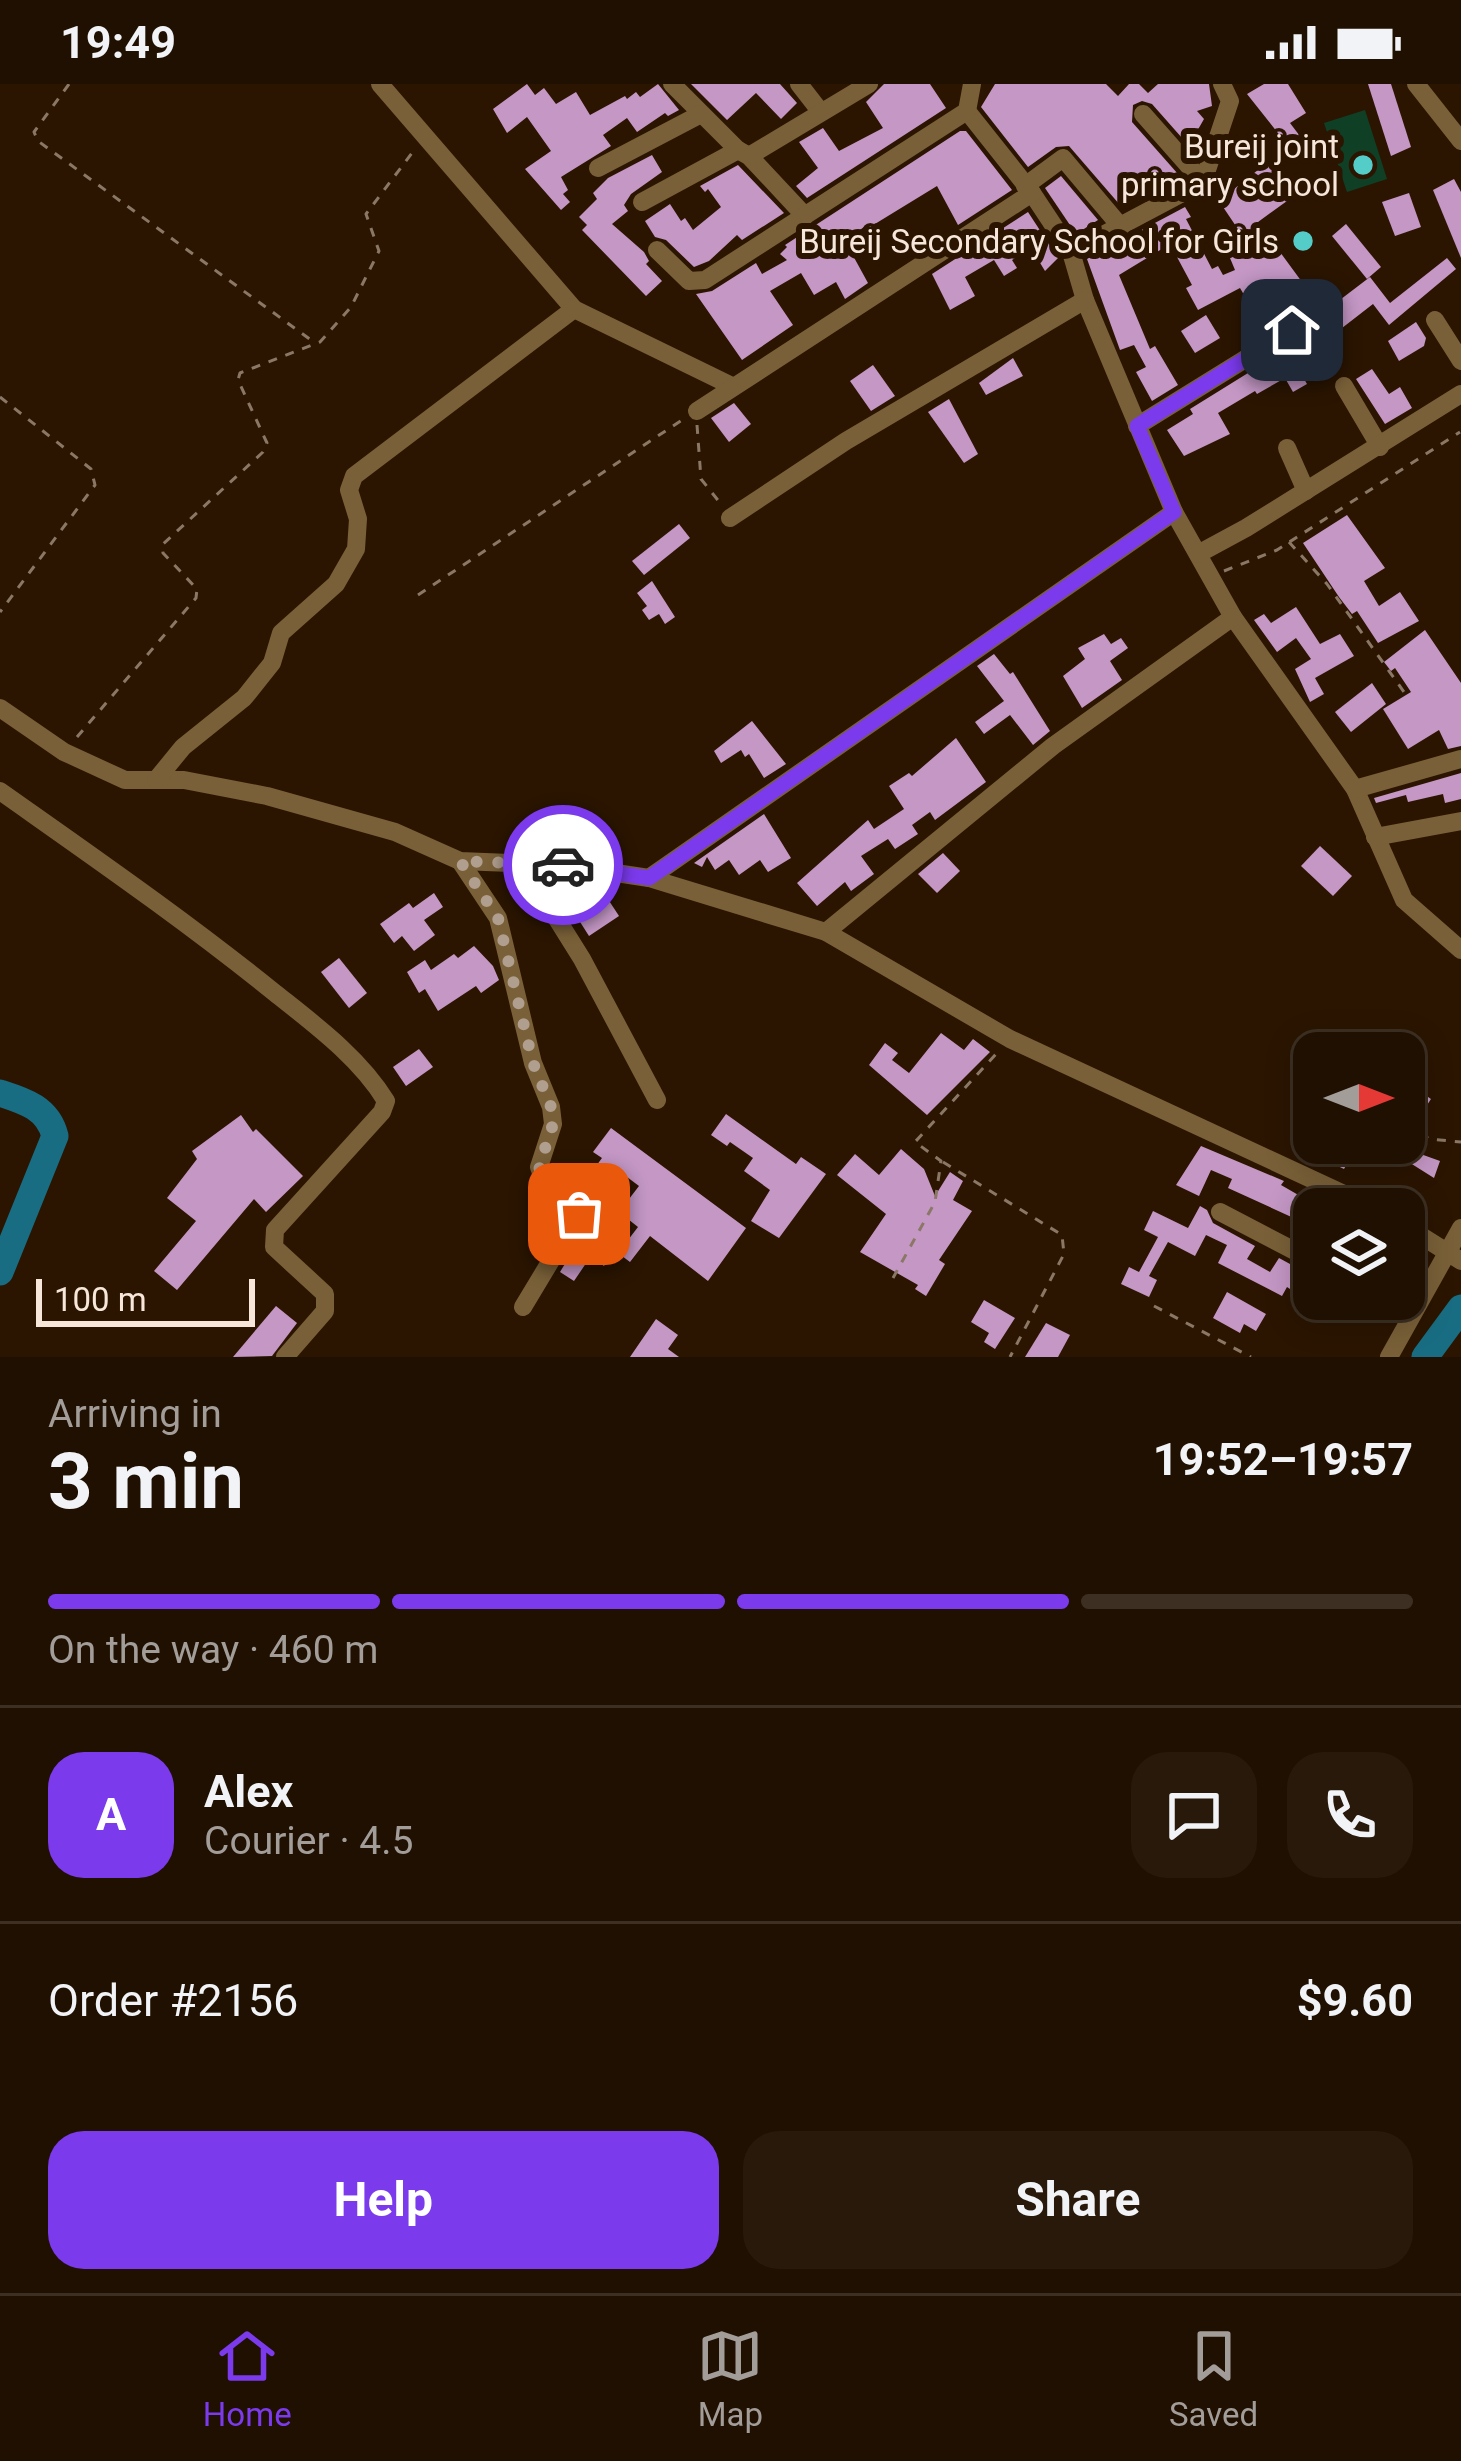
<!DOCTYPE html>
<html lang="en">
<head>
<meta charset="utf-8">
<style>
  body { margin:0; font-family:Roboto,sans-serif; background:#28190b; color:#f1f3f6; height:100vh; display:flex; flex-direction:column; font-size:45px; white-space:nowrap }
  * { box-sizing:border-box; margin:0 }
  p { font-size:39px; color:#a29d99 }
  .icon { flex:none; width:66px; height:66px; fill:none; stroke:currentColor; stroke-width:2; stroke-linecap:round; stroke-linejoin:round }
  .map { position:relative; height:1273px; overflow:hidden }
  .sheet { display:flex; flex-direction:column; background:#201001; flex:1 }
  .sheet>* { flex:none }
  .needle { width:78px; rotate:90deg }
  .fabs { position:absolute; left:1293px; top:948px; display:grid; gap:24px }
  .fabs a { display:grid; place-items:center; width:132px; height:132px; border-radius:24px; background:#201001; box-shadow:0 6px 30px #0003,0 0 0 3px #3d3023; font-size:60px }
  .scale { position:absolute; left:36px; bottom:30px; width:219px; box-sizing:border-box; padding-left:12px; border:6px solid #f7e7da; border-top:0; font-size:33px; line-height:42px; white-space:nowrap; color:#f7e7da; -webkit-text-stroke:9px #2b1501; paint-order:stroke }
  .pin { position:absolute; display:grid; place-items:center; width:102px; height:102px; color:#fff; margin:-51px; border-radius:24px; box-shadow:0 6px 18px #0006 }
  .courier { position:absolute; display:grid; place-items:center; width:120px; height:120px; margin:-60px; border:9px solid #7c3aed; border-radius:50%; background:#fff; color:#222; box-shadow:0 3px 15px #0007 }
  .summary em { font-style:normal; font-weight:700 }
  .summary div { display:flex; flex-direction:column-reverse }
  .summary { display:flex; align-items:center; justify-content:space-between; height:204px; padding:0 48px }
  h1 { font-size:78px; font-weight:700; line-height:90px }
  .bar { display:grid; grid-template-columns:repeat(4,1fr); gap:18px 12px; align-content:center; height:144px; padding:0 48px }
  .bar i { height:15px; border-radius:9px; background:#3d3023 }
  .bar .on { background:#7c3aed }
  .bar p { grid-column:span 4 }
  .line { display:flex; align-items:center; gap:30px; padding:0 48px; border-top:3px solid #3d3023 }
  .line div { flex:1 }
  .round { display:grid; place-items:center; flex:none; width:126px; height:126px; border-radius:36px; background:#28190b }
  .button { display:flex; gap:24px; margin-top:auto; padding:24px 48px }
  .button a { flex:1; height:138px; border-radius:36px; background:#7c3aed; color:#fff; font-size:48px; font-weight:700; line-height:138px; text-align:center }
  .button a+a { background:#28190b; color:#f1f3f6 }
  .status { display:flex; justify-content:space-between; align-items:center; height:84px; padding:0 60px; background:#201001; direction:ltr }
  .status svg { height:33px; fill:currentColor }
  .tabs { display:flex; justify-content:space-around; align-items:center; height:168px; border-top:3px solid #3d3023; background:#201001; font-size:33px; color:#a29d99 }
  .tabs a { display:grid; justify-items:center; gap:6px }
  .tabs .on { color:#7c3aed }
  .map>svg:first-child { display:block }
  .green { fill:#0f4026 }
  .lines { fill:none; stroke-linecap:round; stroke-linejoin:round }
  .river { stroke:#196d82; stroke-width:27 }
  .building { fill:#c497c5 }
  .path { stroke:#8a7766; stroke-width:3; stroke-dasharray:9 9; stroke-linecap:butt }
  .minor { stroke:#796038; stroke-width:18 }
  .done { stroke:#b09e8e; stroke-width:12; stroke-dasharray:0 21.6 }
  .route { stroke:#7c3aed; stroke-width:15 }
  .poi-dot { fill:#54cdc8; stroke:#2b1501; stroke-width:4.5 }
  .labels { text-anchor:middle; stroke-width:12; stroke-linejoin:round; paint-order:stroke }
  .poi-label { font-size:33px; fill:#f7e7da; stroke:#2b1501; text-anchor:end }
</style>
</head>
<body>
<div class="status"><b>19:49</b><svg viewBox="0 0 49 12"><path d="M0 12V9h3v3zM5 12V6h3v6zM10 12V3h3v9zM15 12V0h3v12zM26 1h20v11H26zM47 4h2v5h-2z"/></svg></div>
<div class="map">
<svg width="1461" height="1273" viewBox="0 0 1461 1273">
  <rect width="100%" height="100%" fill="#2b1501"/>
  <!-- green -->
  <polygon class="green" points="1365,26 1387,95 1347,108 1324,39"/>
  <g class="lines">
    <!-- river -->
    <g class="river">
      <path d="M0 1009C25 1017 48 1024 55 1052L0 1188"/>
      <polyline points="1425,1273 1461,1224"/>
    </g>
  </g>
  <!-- building -->
  <g class="building">
    <polygon points="527,0 535,11 544,4 556,20 576,8 590,31 625,12 627,15 636,8 640,13 658,0 679,26 668,32 665,29 637,48 627,34 603,51 611,62 561,93 568,106 563,110 570,118 561,126 525,85 551,67 527,33 507,49 493,25"/>
    <polygon points="691,0 780,0 797,19 781,35 756,9 727,36"/>
    <polygon points="884,0 930,0 946,24 807,114 796,102 818,84 799,58 823,44 839,67 883,44 866,18"/>
    <polygon points="995,0 1106,0 1118,12 1129,0 1139,0 1148,9 1158,0 1209,0 1212,22 1197,27 1204,35 1196,49 1200,53 1190,63 1152,20 1142,17 1133,21 1132,38 1178,90 1159,106 1139,117 1134,109 1120,121 1069,62 1056,63 1028,83 981,23"/>
    <polygon points="1264,0 1288,0 1306,29 1290,39 1312,68 1300,77 1247,10"/>
    <polygon points="1368,0 1391,0 1411,63 1391,72"/>
    <polygon points="960,47 966,47 1012,106 958,141 937,102 870,143 868,140 845,157 868,199 845,215 836,198 814,211 801,189 770,207 793,241 742,276 696,210 712,207 756,179 762,190 787,176 780,170 787,163 785,161"/>
    <polygon points="652,71 662,88 631,110 624,121 628,127 612,140 644,168 649,177 646,180 662,197 646,212 582,146 587,141 579,133 597,115 593,109 608,94"/>
    <polygon points="1268,78 1282,95 1275,100 1287,117 1258,138 1324,228 1370,193 1390,219 1447,174 1456,185 1389,241 1373,220 1324,258 1289,213 1257,233 1240,204 1198,226 1186,204 1192,201 1170,160 1119,191 1150,265 1155,262 1178,301 1152,317 1136,288 1146,283 1134,261 1120,266 1087,175 1185,123 1191,133 1186,135 1212,185 1218,182 1223,191 1235,186 1230,174 1250,163 1219,117"/>
    <polygon points="738,81 784,129 742,156 737,151 709,177 694,183 666,156 655,153 645,137 670,120 681,137 685,134 693,146 721,123 708,105 705,108 700,102"/>
    <polygon points="1061,92 1098,136 1076,150 1045,104"/>
    <polygon points="1454,95 1461,108 1461,174 1433,106"/>
    <polygon points="1409,109 1421,143 1395,152 1382,118"/>
    <polygon points="1028,128 1058,174 1045,187 1031,164 1012,176 1017,184 1004,192 994,176 965,193 975,212 950,226 932,190"/>
    <polygon points="1346,140 1381,183 1367,195 1332,152"/>
    <polygon points="1206,231 1220,254 1195,269 1181,247"/>
    <polygon points="1416,238 1426,254 1424,262 1399,277 1388,257"/>
    <polygon points="1013,274 1023,292 986,311 979,299"/>
    <polygon points="1292,274 1307,300 1293,308 1285,294 1257,310 1255,307 1218,329 1230,350 1184,372 1167,346 1193,330 1190,325 1269,276 1273,285"/>
    <polygon points="873,281 895,312 871,327 850,297"/>
    <polygon points="1372,285 1389,310 1400,303 1412,324 1385,340 1356,295"/>
    <polygon points="949,315 978,370 964,379 928,328"/>
    <polygon points="734,319 751,340 729,358 711,334"/>
    <polygon points="1347,431 1385,484 1364,497 1379,522 1400,508 1419,537 1378,559 1357,527 1352,530 1339,513 1303,459"/>
    <polygon points="679,440 690,454 644,491 632,477"/>
    <polygon points="652,497 675,533 665,540 659,530 649,536 642,526 647,522 637,509"/>
    <polygon points="1296,523 1320,560 1340,550 1354,572 1315,594 1324,610 1310,618 1295,585 1311,575 1296,554 1277,568 1254,536 1264,530 1271,539"/>
    <polygon points="1425,546 1461,599 1461,662 1448,665 1439,646 1408,665 1383,625 1411,608 1395,584 1391,587 1384,578"/>
    <polygon points="1104,550 1111,560 1121,554 1128,564 1110,577 1122,596 1082,624 1063,592 1085,575 1078,564"/>
    <polygon points="994,570 1010,590 1013,588 1050,647 1033,661 1010,631 984,650 975,638 1004,617 977,582"/>
    <polygon points="1372,599 1386,620 1351,648 1335,628"/>
    <polygon points="752,637 786,680 764,694 749,670 745,673 741,666 721,679 714,667"/>
    <polygon points="956,654 986,698 935,736 930,728 912,741 918,750 895,765 888,755 861,772 874,790 851,807 845,798 817,822 797,799 868,736 874,745 904,725 889,702 909,689 912,692"/>
    <polygon points="1461,689 1461,715 1445,719 1443,710 1408,718 1406,711 1376,719 1374,714"/>
    <polygon points="764,730 791,774 768,788 760,776 739,791 729,776 715,786 707,773 702,783 694,779"/>
    <polygon points="1320,762 1352,792 1333,812 1301,782"/>
    <polygon points="943,769 960,787 937,809 918,790"/>
    <polygon points="598,800 619,832 589,852 568,819"/>
    <polygon points="434,809 443,823 424,836 435,851 414,867 402,852 394,859 380,840 409,819 413,824"/>
    <polygon points="474,862 493,882 499,896 481,909 476,902 438,927 425,905 419,909 407,888 425,876 431,886 454,870 458,874"/>
    <polygon points="339,874 367,909 349,924 321,888"/>
    <polygon points="941,949 964,966 973,955 990,968 927,1031 869,981 885,959 898,969 892,976 909,989"/>
    <polygon points="419,965 433,983 406,1002 393,983"/>
    <polygon points="1409,1000 1431,1015 1408,1050 1421,1057 1415,1068 1440,1077 1434,1094 1407,1077 1412,1070 1404,1066 1404,1008"/>
    <polygon points="1314,1029 1314,1059 1365,1059 1380,1066 1373,1082 1352,1071 1344,1085 1294,1061"/>
    <polygon points="726,1030 796,1080 801,1073 826,1090 779,1154 751,1137 770,1106 744,1087 753,1074 730,1058 727,1062 711,1051"/>
    <polygon points="241,1031 253,1048 256,1045 303,1092 266,1128 254,1115 177,1206 154,1187 196,1137 167,1114 197,1075 192,1067"/>
    <polygon points="611,1044 746,1144 708,1197 650,1152 630,1178 618,1169 638,1143 619,1128 639,1102 615,1084 598,1107 585,1097 602,1074 593,1068"/>
    <polygon points="1201,1062 1284,1097 1281,1101 1314,1120 1314,1162 1291,1150 1298,1136 1228,1104 1232,1095 1211,1086 1199,1112 1176,1101"/>
    <polygon points="901,1065 924,1085 935,1112 950,1088 963,1097 953,1116 972,1127 939,1176 945,1180 926,1212 915,1205 918,1201 860,1168 886,1130 837,1091 855,1070 879,1091"/>
    <polygon points="1200,1122 1207,1126 1213,1139 1255,1162 1247,1175 1270,1188 1279,1174 1301,1186 1290,1205 1287,1203 1282,1212 1218,1179 1227,1161 1206,1151 1195,1172 1168,1158 1149,1192 1157,1196 1149,1213 1121,1200 1129,1183 1139,1188 1158,1153 1144,1146 1153,1127 1188,1144"/>
    <polygon points="595,1144 619,1161 604,1182 591,1172 574,1197 560,1188 574,1165 578,1167"/>
    <polygon points="1227,1208 1266,1230 1256,1247 1244,1240 1240,1249 1213,1234"/>
    <polygon points="984,1216 1015,1234 995,1265 984,1258 989,1249 971,1238"/>
    <polygon points="276,1222 297,1239 272,1272 233,1273"/>
    <polygon points="656,1235 678,1251 668,1265 679,1273 630,1273"/>
    <polygon points="1046,1239 1070,1251 1058,1273 1025,1273"/>
  </g>
  <g class="lines">
    <!-- path -->
    <g class="path">
      <polyline points="69,0 34,48 38,57 315,259"/>
      <polyline points="0,313 91,385 95,401 0,528"/>
      <polyline points="697,341 701,395 721,420"/>
      <polyline points="1289,458 1327,500 1404,608"/>
      <polyline points="1224,487 1277,466 1460,348"/>
      <polyline points="418,511 685,334"/>
      <polyline points="77,653 196,514 197,505 163,469 162,461 263,368 267,359 238,296 240,289 320,258 351,223 379,167 366,130 415,65"/>
      <polyline points="1404,1042 1430,1055 1461,1058"/>
      <polyline points="1293,1044 1300,1036 1314,1037"/>
      <polyline points="943,1078 1062,1151 1064,1170 1010,1273"/>
      <polyline points="893,1194 935,1118 941,1077 915,1058 997,969"/>
      <polyline points="1154,1222 1251,1273"/>
    </g>
    <!-- minor -->
    <g class="minor">
      <polyline points="380,0 574,225 732,302"/>
      <polyline points="672,0 738,66 749,72 805,132"/>
      <polyline points="799,0 820,27"/>
      <polyline points="1222,0 1230,17 1203,98 1071,168 1085,216 1174,428 1233,533 1355,705 1404,816 1461,866"/>
      <polyline points="1416,0 1461,57"/>
      <polyline points="967,27 1032,109 1071,168"/>
      <polyline points="1143,30 1203,98"/>
      <polyline points="749,72 869,0"/>
      <polyline points="598,84 701,30"/>
      <polyline points="1025,102 1063,74 1121,143"/>
      <polyline points="642,118 738,66"/>
      <polyline points="657,166 689,197 705,196 967,27 972,0"/>
      <polyline points="1435,236 1461,277"/>
      <polyline points="1344,302 1380,363"/>
      <polyline points="697,327 1032,109"/>
      <polyline points="1137,342 1292,246"/>
      <polyline points="1287,364 1306,407"/>
      <polyline points="730,434 846,357 1085,216"/>
      <polyline points="1198,470 1246,444 1461,310"/>
      <polyline points="0,624 64,668 125,696 184,696 267,712 395,748 460,777 563,781 649,794 826,848 1010,955 1376,1125"/>
      <polyline points="156,696 183,663 244,614 272,579 281,549 336,500 356,465 358,435 349,406 354,392 574,225"/>
      <polyline points="1355,705 1461,675"/>
      <path d="M0 707C92 772 186 837 275 909 314 940 360 974 386 1017L382 1028 275 1146 274 1163 325 1210V1227L285 1273"/>
      <polyline points="1375,753 1461,737"/>
      <polyline points="460,777 498,834 533,979 551,1023 553,1040 539,1083 545,1099 572,1119 579,1130 523,1223"/>
      <polyline points="536,780 542,811 582,875 657,1016"/>
      <polyline points="649,794 1174,428"/>
      <polyline points="826,848 1053,662 1233,533"/>
      <polyline points="1220,1128 1314,1177"/>
      <polyline points="1404,1141 1461,1177"/>
      <polyline points="1389,1273 1461,1144"/>
    </g>
  </g>
  <g class="lines">
    <!-- done -->
    <polyline class="done" points="563,781 460,777 498,834 533,979 551,1023 553,1040 539,1083 545,1099 572,1119 579,1130"/>
    <!-- route -->
    <polyline class="route" points="563,781 649,794 1174,428 1137,342 1292,246"/>
  </g>
  <!-- markers -->
  <g class="poi-dot">
    <circle cx="1363" cy="81" r="12"/>
    <circle cx="1303" cy="157" r="12"/>
  </g>
  <g class="labels">
    <!-- poi labels -->
    <g class="poi-label">
      <text x="1339" y="74">Bureij joint<tspan x="1339" dy="38">primary school</tspan></text>
      <text x="1279" y="169">Bureij Secondary School for Girls</text>
    </g>
  </g>
</svg>
<div class="fabs">
<a><svg class="needle" viewBox="-14 -14 28 28"><path d="M0-13l5 13h-10z" fill="#e53935"/><path d="M0 13l5-13h-10z" fill="#a29d99"/></svg></a>
<a><svg class="icon" aria-label="layers" viewBox="0 0 24 24"><path d="M12 4l9 5-9 5-9-5zM3 14l9 5 9-5"/></svg></a>
</div>
<div class="scale">100 m</div>
<div class="pin" style="left:579px;top:1130px;background:#ea580c"><svg class="icon" aria-label="bag" viewBox="0 0 24 24"><path d="M5 8h14l-1 12H6zM9 8a3 3 0 0 1 6 0"/></svg></div>
<div class="pin" style="left:1292px;top:246px;background:#1f2937"><svg class="icon" aria-label="home" viewBox="0 0 24 24"><path d="M3 11l9-7 9 7M6 9v11h12V9"/></svg></div>
<div class="courier" style="left:563px;top:781px"><svg class="icon" aria-label="car" viewBox="0 0 24 24"><path d="M5 17H2v-5l4-1 3-4h7l3 4 3 1v5h-3M9 17h6M6 11h13"/><circle cx="7" cy="17" r="2"/><circle cx="17" cy="17" r="2"/></svg></div>
</div>
<section class="sheet">
<div class="summary"><div><h1>3 min</h1><p>Arriving in</p></div><em>19:52–19:57</em></div>
<div class="bar"><i class="on"></i><i class="on"></i><i class="on"></i><i></i><p>On the way · 460 m</p></div>
<div class="line" style="height:216px"><b class="round" style="background:#7c3aed;color:#fff">A</b><div><b>Alex</b><p>Courier · 4.5</p></div><a class="round"><svg class="icon" aria-label="chat" viewBox="0 0 24 24"><path d="M4 5h16v11H9l-5 4z"/></svg></a><a class="round"><svg class="icon" aria-label="phone" viewBox="0 0 24 24"><path d="M5 4h4l2 5-3 2q2 4 5 5l2-3 5 2v4C11 20 4 13 5 4z"/></svg></a></div>
<div class="line" style="height:156px"><div>Order #2156</div><b>$9.60</b></div>
<div class="button"><a>Help</a><a>Share</a></div>
</section>
<nav class="tabs">
<a class="on"><svg class="icon" aria-label="home" viewBox="0 0 24 24"><path d="M3 11l9-7 9 7M6 9v11h12V9"/></svg>Home</a>
<a><svg class="icon" aria-label="map" viewBox="0 0 24 24"><path d="M3 6l6-2 6 2 6-2v14l-6 2-6-2-6 2zM9 4v14M15 6v14"/></svg>Map</a>
<a><svg class="icon" aria-label="saved" viewBox="0 0 24 24"><path d="M7 4h10v16l-5-4-5 4z"/></svg>Saved</a>
</nav>
</body>
</html>
